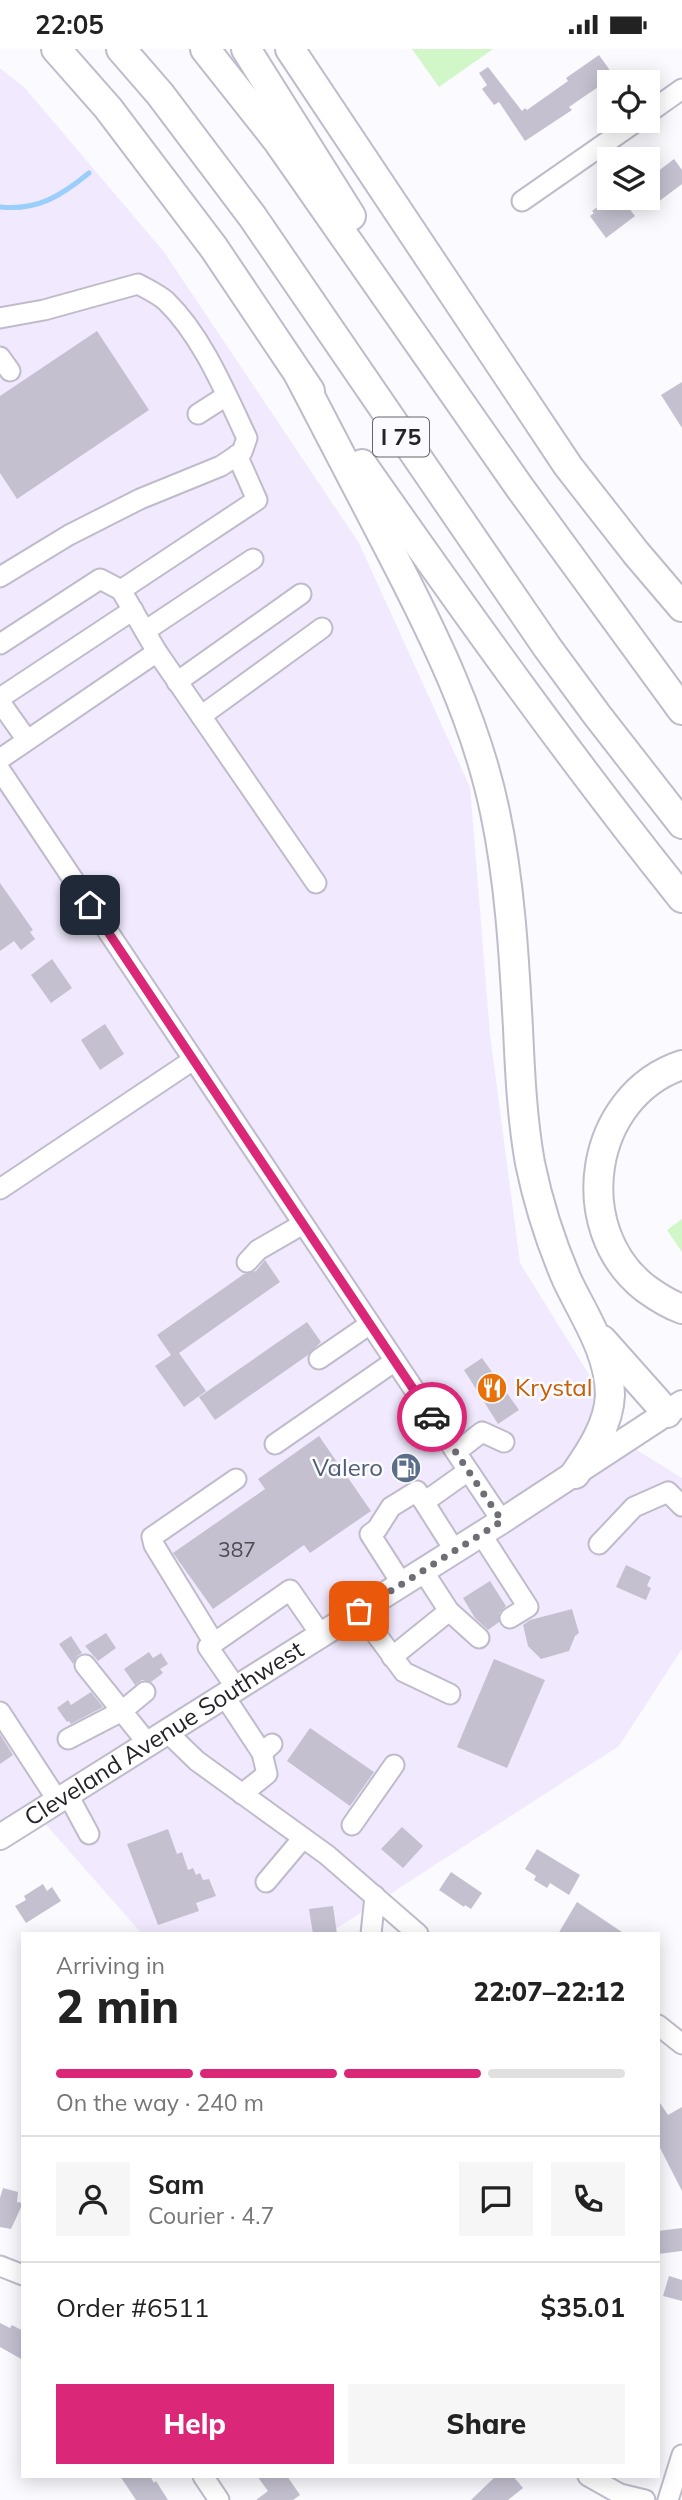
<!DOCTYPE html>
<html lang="en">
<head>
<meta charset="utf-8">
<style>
  body { margin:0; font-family:Mulish,sans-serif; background:#f6f6f6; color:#222; height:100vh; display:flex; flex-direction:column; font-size:26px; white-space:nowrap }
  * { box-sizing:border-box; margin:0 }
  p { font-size:23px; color:#767676 }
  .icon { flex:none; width:38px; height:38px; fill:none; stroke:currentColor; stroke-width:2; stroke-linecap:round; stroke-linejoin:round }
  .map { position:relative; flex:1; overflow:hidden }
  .panel { position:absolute; left:21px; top:1883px; width:639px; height:546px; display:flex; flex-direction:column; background:#fff; border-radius:0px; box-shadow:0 4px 18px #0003 }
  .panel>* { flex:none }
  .tools { position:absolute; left:597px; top:21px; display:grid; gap:14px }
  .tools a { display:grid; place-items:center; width:63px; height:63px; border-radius:0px; background:#fff; box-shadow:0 4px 18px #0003; font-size:35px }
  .pin { position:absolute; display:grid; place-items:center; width:60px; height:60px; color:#fff; margin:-30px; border-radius:14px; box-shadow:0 4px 10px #0006 }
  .courier { position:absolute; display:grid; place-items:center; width:70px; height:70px; margin:-35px; border:5px solid #db2777; border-radius:50%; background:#fff; color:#222; box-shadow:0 2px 9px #0007 }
  .headline em { font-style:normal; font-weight:800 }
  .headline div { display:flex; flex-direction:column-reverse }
  .headline { display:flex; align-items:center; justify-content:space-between; height:119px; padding:0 35px }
  h1 { font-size:46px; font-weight:800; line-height:52px }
  .bar { display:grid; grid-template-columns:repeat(4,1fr); gap:10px 7px; align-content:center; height:84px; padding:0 35px }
  .bar i { height:9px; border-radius:5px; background:#e0e0e0 }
  .bar .current { background:#db2777 }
  .bar p { grid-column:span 4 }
  .line { display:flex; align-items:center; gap:18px; padding:0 35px; border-top:2px solid #e0e0e0 }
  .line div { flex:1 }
  .round { display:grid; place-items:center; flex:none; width:74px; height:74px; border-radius:0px; background:#f6f6f6 }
  .primary-button { display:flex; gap:14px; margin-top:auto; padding:14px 35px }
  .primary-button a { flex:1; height:80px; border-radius:0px; background:#db2777; color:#fff; font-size:28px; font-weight:800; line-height:80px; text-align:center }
  .primary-button a+a { background:#f6f6f6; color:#222 }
  .status { display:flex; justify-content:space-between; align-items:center; height:49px; padding:0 35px; background:#fff; direction:ltr }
  .status svg { height:19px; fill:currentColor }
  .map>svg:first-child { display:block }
  .built { fill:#f1eafe }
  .green { fill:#d1f7c8 }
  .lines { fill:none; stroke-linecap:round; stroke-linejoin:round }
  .stream { stroke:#9acefb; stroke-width:5 }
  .building { fill:#c4c0d0 }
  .minor-casing { stroke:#c0bbcb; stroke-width:23 }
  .major-casing { stroke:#c0bbcb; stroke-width:28 }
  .highway-casing { stroke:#c0bbcb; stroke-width:32 }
  .minor { stroke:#fff; stroke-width:19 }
  .major { stroke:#fff; stroke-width:24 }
  .highway { stroke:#fff; stroke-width:28 }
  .done { stroke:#706e74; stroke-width:7; stroke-dasharray:0 12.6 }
  .route { stroke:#db2777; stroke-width:9 }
  .labels { text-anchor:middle; stroke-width:5; stroke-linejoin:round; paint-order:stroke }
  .number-label { font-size:21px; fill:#4d4a53 }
  .shield { fill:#fbfafe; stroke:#656469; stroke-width:2 }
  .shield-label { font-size:23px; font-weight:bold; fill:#252329 }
  .food-label { font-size:24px; fill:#c56008; stroke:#fbfafe; text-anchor:start }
  .service-label { font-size:24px; fill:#4e5e75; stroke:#fbfafe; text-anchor:end }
  .street-label { font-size:24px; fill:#252329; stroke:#fbfafe }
</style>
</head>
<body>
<div class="status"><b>22:05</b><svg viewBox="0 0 49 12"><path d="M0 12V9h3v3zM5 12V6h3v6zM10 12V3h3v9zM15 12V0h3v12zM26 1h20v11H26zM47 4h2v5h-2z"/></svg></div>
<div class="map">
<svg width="682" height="2451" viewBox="0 0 682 2451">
  <rect width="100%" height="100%" fill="#fbfafe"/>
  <!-- built -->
  <polygon class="built" points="0,19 25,39 164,203 359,494 470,738 490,985 520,1214 635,1400 682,1429 682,1600 619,1697 328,1885 142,1885 35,1763 0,1784"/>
  <!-- green -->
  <g class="green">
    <polygon points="412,0 493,0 439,38"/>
    <polygon points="682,1170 682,1203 667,1181"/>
  </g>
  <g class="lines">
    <!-- stream -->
    <path class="stream" d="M0 158C37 162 61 147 89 124"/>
  </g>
  <!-- building -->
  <g class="building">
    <polygon points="599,6 614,27 569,58 572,61 525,92 499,53 494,56 482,40 487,36 479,24 488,18 522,62 525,59 527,61 568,32 566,29"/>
    <polygon points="674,110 682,121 682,135 658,153 648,139 648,130"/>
    <polygon points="610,149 621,149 635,167 606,189 590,167 594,164 592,162"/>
    <polygon points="97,282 149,361 17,450 0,424 0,347"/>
    <polygon points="682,333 682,379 661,346"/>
    <polygon points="0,834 33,881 30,883 35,890 21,901 14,892 0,902"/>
    <polygon points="52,910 72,939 51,954 31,926"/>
    <polygon points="105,975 124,1005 100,1021 81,991"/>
    <polygon points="265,1211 280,1233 179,1304 206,1342 184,1358 155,1317 171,1306 157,1286 244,1225 256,1222"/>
    <polygon points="307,1273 321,1293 308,1306 215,1371 199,1348"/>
    <polygon points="482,1309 519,1361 498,1375 464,1321"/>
    <polygon points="319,1387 371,1462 310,1504 304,1496 213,1560 173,1504 265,1440 258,1430"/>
    <polygon points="626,1516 651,1528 647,1537 651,1539 646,1551 616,1538"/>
    <polygon points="490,1532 506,1557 499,1564 499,1573 488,1581 475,1569 463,1549"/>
    <polygon points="572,1560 579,1584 575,1587 569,1602 541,1610 528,1597 523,1576 530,1571"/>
    <polygon points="106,1584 116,1599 98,1612 85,1597"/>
    <polygon points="71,1587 82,1604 77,1607 73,1615 59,1595"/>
    <polygon points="149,1603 153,1609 161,1604 168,1615 160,1620 163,1624 151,1633 142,1631 135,1636 124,1620"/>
    <polygon points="494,1610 545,1631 507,1719 457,1698"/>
    <polygon points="91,1643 103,1658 71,1675 69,1672 67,1673 57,1659 68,1651 71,1656"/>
    <polygon points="310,1679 374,1723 350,1757 287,1712"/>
    <polygon points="0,1685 13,1706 0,1715"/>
    <polygon points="402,1778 423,1797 403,1819 381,1800"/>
    <polygon points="168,1780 177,1805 182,1803 188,1821 193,1819 196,1826 200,1824 203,1831 209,1830 216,1847 196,1854 199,1862 158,1876 127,1795"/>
    <polygon points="537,1800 580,1826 569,1846 550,1834 547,1839 534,1831 536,1827 525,1820"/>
    <polygon points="451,1823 482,1844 471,1860 465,1856 464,1858 439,1841"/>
    <polygon points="43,1835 47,1842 52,1838 61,1852 26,1874 15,1857 26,1851 24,1847"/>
    <polygon points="577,1853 625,1885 558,1885"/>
    <polygon points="333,1857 337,1885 313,1885 309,1860"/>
    <polygon points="658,2051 668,2066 682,2058 682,2142 658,2095"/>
    <polygon points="3,2139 18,2143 17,2153 23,2154 11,2180 0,2178 0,2149"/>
    <polygon points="682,2179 682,2202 658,2205 658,2182"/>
    <polygon points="669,2227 682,2231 682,2252 663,2247"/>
    <polygon points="0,2274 10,2279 12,2276 23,2282 23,2311 0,2298"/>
    <polygon points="120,2427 150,2427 154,2434 156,2432 168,2451 136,2451"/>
    <polygon points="257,2427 287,2427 300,2446 293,2451 256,2451 268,2442"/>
    <polygon points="496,2427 513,2427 523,2439 508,2451 471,2451"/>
  </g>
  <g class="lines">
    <!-- minor casing -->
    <g class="minor-casing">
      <g id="minor">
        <polyline points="648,64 682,40"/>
        <polyline points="522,152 637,72"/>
        <path d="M0 269 44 261 138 235C147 240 158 245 166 252 203 288 225 343 247 389L242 403 221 417 140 450 69 486 0 528"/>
        <polyline points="0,308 10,322"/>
        <polyline points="198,365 226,347"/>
        <polyline points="121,541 257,451 237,406"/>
        <polyline points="145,582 253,510"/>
        <polyline points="0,595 100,530 121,541 157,603 316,834"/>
        <polyline points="177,633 301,545"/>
        <polyline points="0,649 133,561"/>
        <polyline points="0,653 27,691"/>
        <polyline points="201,667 322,579"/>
        <polyline points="0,710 157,603"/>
        <polyline points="0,721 502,1472"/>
        <polyline points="0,1140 193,1011"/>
        <polyline points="247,1213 258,1201 303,1175"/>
        <polyline points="319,1310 370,1275"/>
        <polyline points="275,1395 395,1312"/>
        <polyline points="456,1403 482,1383 504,1393"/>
        <polyline points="421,1449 430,1449 468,1422"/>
        <polyline points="481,1485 528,1558 510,1569"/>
        <polyline points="599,1495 634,1458 668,1443 682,1457"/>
        <polyline points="402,1535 370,1485 377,1480 391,1458 417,1442 455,1502"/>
        <polyline points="359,1562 404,1623 450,1645"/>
        <polyline points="449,1562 479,1589"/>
        <polyline points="214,1594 154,1496 152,1488 236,1430"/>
        <polyline points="392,1608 449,1562 423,1522"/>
        <polyline points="85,1616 149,1696"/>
        <polyline points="237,1640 208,1598 290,1541 321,1586"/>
        <polyline points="225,1648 262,1704 272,1695"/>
        <polyline points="0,1663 58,1752"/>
        <polyline points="168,1684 197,1712 327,1806 418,1885"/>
        <polyline points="68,1690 122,1662 145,1643"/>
        <polyline points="242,1745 267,1725 262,1704"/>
        <polyline points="68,1746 89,1785"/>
        <polyline points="352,1776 394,1716"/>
        <polyline points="266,1833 303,1789"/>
        <polyline points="371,1885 375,1847"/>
        <polyline points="658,1976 682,1995"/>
        <polyline points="0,2217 23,2226"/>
        <polyline points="203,2427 219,2451"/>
        <polyline points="588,2427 620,2445 645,2451"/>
        <polyline points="668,2451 682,2406"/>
      </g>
    </g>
    <!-- major casing -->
    <g class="major-casing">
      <g id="major">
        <path id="s1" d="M0 1788 502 1472 682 1354"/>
      </g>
    </g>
    <!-- highway casing -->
    <g class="highway-casing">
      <g id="highway">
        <polyline points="56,0 108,59 214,199 310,342"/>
        <polyline points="121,0 160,45 252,167 547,598 597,666 682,775"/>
        <polyline points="205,0 277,91 520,439 682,661"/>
        <polyline points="246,0 351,167"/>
        <polyline points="290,0 568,417 636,504 682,558"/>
        <path d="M299 326C330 385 360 444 391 503 434 586 476 671 495 763 510 834 514 907 518 979 520 1024 522 1069 530 1114 538 1153 551 1194 567 1231 584 1267 610 1304 610 1346 609 1375 591 1402 575 1425"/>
        <path d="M362 415C465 562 569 708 682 849"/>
        <path d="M682 1016C589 1047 569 1179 645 1239 656 1247 668 1255 682 1260"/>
        <polyline points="602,1291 667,1364"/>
      </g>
    </g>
    <!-- minor -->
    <use href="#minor" class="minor"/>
    <!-- major -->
    <use href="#major" class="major"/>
    <!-- highway -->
    <use href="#highway" class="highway"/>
  </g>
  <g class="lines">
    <!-- done -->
    <polyline class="done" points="359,1562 502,1472 432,1368"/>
    <!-- route -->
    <polyline class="route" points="90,856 432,1368"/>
  </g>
  <!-- icons -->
  <defs>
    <g id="restaurant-disc" transform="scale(1.575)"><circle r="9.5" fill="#e8710a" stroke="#fbfafe"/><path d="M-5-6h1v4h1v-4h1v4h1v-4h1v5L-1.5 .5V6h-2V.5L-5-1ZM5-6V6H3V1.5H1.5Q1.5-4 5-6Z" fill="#fff"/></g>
    <g id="fuel-disc" transform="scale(1.575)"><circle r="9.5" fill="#5c6f8a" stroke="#fbfafe"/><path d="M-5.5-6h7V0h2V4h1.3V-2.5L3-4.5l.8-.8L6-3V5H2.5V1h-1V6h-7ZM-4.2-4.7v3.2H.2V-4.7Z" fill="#fff"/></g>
  </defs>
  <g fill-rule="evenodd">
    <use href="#restaurant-disc" x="492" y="1339"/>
    <use href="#fuel-disc" x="406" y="1419"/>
  </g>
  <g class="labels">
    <!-- number labels -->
    <g class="number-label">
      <text x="237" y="1508">387</text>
    </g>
    <!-- shield labels -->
    <rect class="shield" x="373" y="368.5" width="56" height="39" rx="5"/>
    <g class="shield-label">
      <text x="401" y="396">I 75</text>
    </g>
    <!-- food labels -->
    <g class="food-label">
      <text x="515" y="1347">Krystal</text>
    </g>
    <!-- service labels -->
    <g class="service-label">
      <text x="383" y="1427">Valero</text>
    </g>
    <!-- street labels -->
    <g class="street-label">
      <text dy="8" stroke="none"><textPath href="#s1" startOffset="194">Cleveland Avenue Southwest</textPath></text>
    </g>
  </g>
</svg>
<div class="tools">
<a><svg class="icon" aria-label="locate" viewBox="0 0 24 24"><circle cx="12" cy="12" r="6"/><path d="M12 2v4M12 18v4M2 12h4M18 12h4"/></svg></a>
<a><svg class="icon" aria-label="layers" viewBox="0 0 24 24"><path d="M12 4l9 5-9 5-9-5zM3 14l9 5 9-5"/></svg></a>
</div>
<div class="pin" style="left:359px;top:1562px;background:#ea580c"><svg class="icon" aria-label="bag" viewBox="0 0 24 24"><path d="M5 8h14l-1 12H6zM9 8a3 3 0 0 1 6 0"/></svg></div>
<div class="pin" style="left:90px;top:856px;background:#1f2937"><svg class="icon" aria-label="home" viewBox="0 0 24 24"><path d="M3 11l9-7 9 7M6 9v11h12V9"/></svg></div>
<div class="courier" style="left:432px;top:1368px"><svg class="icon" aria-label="car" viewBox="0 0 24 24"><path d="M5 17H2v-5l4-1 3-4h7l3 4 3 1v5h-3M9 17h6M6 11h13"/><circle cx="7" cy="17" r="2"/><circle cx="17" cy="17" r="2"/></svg></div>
<section class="panel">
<div class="headline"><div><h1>2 min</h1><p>Arriving in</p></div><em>22:07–22:12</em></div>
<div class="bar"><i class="current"></i><i class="current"></i><i class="current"></i><i></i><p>On the way · 240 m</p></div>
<div class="line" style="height:126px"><a class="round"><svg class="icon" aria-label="person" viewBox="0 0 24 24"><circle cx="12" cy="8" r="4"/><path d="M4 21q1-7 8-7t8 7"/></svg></a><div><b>Sam</b><p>Courier · 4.7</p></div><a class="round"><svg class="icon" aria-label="chat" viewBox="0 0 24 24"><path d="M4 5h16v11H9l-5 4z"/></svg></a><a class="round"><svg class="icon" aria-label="phone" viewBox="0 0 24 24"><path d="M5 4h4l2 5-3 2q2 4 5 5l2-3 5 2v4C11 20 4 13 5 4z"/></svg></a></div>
<div class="line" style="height:91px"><div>Order #6511</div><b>$35.01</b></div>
<div class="primary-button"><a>Help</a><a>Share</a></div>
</section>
</div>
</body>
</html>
